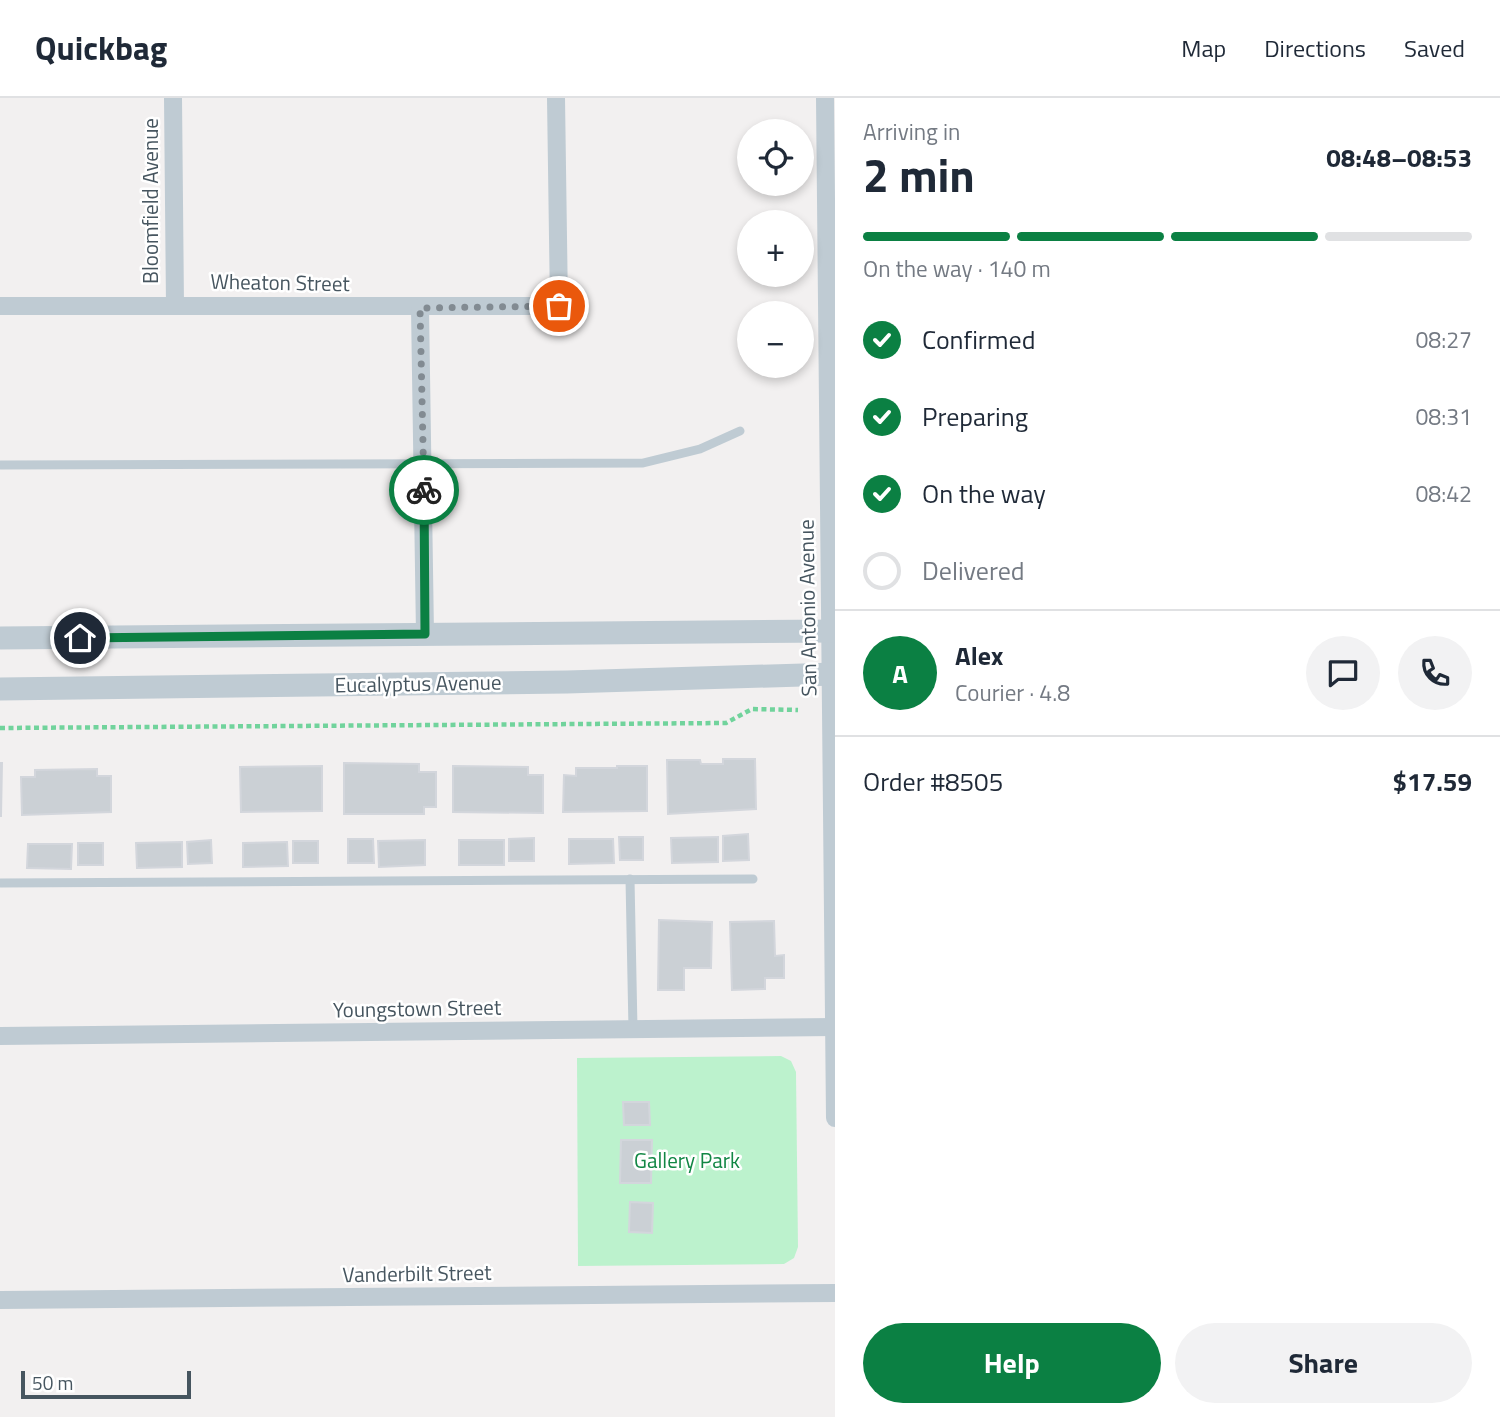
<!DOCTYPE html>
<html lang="en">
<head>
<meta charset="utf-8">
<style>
  body { margin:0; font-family:"Titillium Web",sans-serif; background:#f2f2f3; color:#1f2937; height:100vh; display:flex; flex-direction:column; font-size:26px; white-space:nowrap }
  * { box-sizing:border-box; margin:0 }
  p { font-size:23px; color:#747a83 }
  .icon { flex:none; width:38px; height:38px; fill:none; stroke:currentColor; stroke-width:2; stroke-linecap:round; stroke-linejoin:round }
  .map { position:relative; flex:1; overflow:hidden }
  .side { display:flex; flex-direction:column; background:#fff; width:665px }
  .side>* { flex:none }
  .controls { position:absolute; left:737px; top:21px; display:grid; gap:14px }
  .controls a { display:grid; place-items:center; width:77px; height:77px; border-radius:50%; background:#fff; box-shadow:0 4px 10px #0003; font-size:35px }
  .scale { position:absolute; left:21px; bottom:18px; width:170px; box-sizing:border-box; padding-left:7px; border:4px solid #46555f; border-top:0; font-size:19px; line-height:24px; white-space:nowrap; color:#46555f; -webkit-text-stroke:5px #fff; paint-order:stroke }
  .pin { position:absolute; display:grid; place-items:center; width:60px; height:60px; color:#fff; margin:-30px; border:4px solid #fff; border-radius:50%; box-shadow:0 2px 7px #0007 }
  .courier { position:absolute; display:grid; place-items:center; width:70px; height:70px; margin:-35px; border:5px solid #0b8043; border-radius:50%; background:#fff; color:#222; box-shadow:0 2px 9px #0007 }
  .summary em { font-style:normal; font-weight:700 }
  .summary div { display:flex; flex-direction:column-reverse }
  .summary { display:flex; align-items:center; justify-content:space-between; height:119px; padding:0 28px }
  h1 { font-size:46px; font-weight:700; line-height:52px }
  .bar { display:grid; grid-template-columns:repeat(4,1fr); gap:10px 7px; align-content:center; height:84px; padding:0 28px }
  .bar i { height:9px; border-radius:5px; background:#e0e1e3 }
  .bar .current { background:#0b8043 }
  .bar p { grid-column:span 4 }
  .line { display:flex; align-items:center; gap:18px; padding:0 28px; border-top:2px solid #e0e1e3 }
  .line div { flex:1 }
  .round { display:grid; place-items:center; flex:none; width:74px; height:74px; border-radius:37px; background:#f2f2f3 }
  ol { padding:0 28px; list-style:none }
  li { display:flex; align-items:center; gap:21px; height:77px }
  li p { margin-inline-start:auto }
  li .icon { padding:7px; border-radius:50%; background:#0b8043; color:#fff; stroke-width:4 }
  li:last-child { color:#747a83 }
  li i { width:38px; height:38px; border:4px solid #e0e1e3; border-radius:50% }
  .action { display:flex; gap:14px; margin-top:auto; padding:14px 28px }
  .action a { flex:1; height:80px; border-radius:42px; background:#0b8043; color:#fff; font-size:28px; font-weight:700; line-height:80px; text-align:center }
  .action a+a { background:#f2f2f3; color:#1f2937 }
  header { display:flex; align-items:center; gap:42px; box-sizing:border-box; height:98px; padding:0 35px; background:#fff; border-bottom:2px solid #e0e1e3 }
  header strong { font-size:33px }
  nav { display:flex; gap:38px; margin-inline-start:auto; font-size:24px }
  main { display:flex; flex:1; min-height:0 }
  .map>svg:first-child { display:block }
  .green { fill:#bcf2cd }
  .building { fill:#cbd0d5; stroke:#d3d6dc; stroke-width:2 }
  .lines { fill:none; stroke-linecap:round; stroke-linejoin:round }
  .path { stroke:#71d39c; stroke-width:4.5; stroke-dasharray:5 3.5; stroke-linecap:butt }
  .service { stroke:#bfcbd3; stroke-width:9 }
  .minor { stroke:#bfcbd3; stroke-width:18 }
  .tertiary { stroke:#bfcbd3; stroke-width:23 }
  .done { stroke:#828b92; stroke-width:7; stroke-dasharray:0 12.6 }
  .route { stroke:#0b8043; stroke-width:9 }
  .labels { text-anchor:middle; stroke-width:5; stroke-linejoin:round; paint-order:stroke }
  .street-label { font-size:21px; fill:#46555f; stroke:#fff }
  .park-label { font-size:21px; fill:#118644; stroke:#fff }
</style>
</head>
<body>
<header>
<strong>Quickbag</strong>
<nav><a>Map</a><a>Directions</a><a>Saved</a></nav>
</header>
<main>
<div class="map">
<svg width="835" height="1319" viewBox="0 0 835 1319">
  <rect width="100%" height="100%" fill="#f2f0f0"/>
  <!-- green -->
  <polygon class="green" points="781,958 791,963 796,974 798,1149 794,1160 784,1166 578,1168 577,960"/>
  <!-- building -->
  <g class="building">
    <polygon points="723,661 755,661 756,711 668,716 667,662 700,662 701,666 723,666"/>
    <polygon points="0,665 2,665 1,718 0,718"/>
    <polygon points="344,665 419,666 419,674 436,674 436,709 424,709 424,716 344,716"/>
    <polygon points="322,668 322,713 241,714 240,669"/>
    <polygon points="453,668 528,669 528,677 543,677 543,715 453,714"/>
    <polygon points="617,668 647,668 647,713 563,714 564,677 576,678 576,670 617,670"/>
    <polygon points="97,671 97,678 111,678 111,714 22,717 21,679 35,679 35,672"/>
    <polygon points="748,736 749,762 723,763 723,738"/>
    <polygon points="619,739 643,739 643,762 620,762"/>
    <polygon points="718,739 718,764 672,765 671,740"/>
    <polygon points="534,740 534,763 509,763 509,741"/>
    <polygon points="348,741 373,741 374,765 348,765"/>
    <polygon points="569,741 613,741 614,765 569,766"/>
    <polygon points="211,742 212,765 188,766 187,744"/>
    <polygon points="425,742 425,767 379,769 378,743"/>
    <rect x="459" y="742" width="45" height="25"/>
    <rect x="293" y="743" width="25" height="22"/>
    <polygon points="182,744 182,769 137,770 136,745"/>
    <polygon points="287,744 288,768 243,769 243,745"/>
    <rect x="78" y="745" width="25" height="22"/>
    <polygon points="28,746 72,746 71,771 27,770"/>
    <polygon points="659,822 712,824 711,870 684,870 684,892 658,892"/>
    <polygon points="774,823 775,858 784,857 784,880 765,880 765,891 732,892 730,824"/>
    <polygon points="623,1004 649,1004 650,1027 624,1027"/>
    <polygon points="621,1042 652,1042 651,1085 620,1085"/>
    <polygon points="630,1104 653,1105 652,1135 629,1134"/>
  </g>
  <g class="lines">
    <!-- path -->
    <polyline class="path" points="0,630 726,625 752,611 798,612"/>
    <!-- service -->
    <g class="service">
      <polyline points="0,367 643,365 700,351 740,333"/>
      <polyline points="630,781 633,931"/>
      <polyline points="0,785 753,781"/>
    </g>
    <!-- minor -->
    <g class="minor">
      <polyline points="173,0 175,207"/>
      <polyline points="825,0 835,1020"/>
      <polyline points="0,208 559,208 556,0"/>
      <polyline points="420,210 425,536"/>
      <polyline points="0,938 834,929"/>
      <polyline points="0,1202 835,1195"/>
    </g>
    <!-- tertiary -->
    <g class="tertiary">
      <polyline points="0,540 835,533"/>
      <polyline points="0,591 567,584 835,576"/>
    </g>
  </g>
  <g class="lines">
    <!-- done -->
    <polyline class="done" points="424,392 420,210 559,208"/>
    <!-- route -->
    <polyline class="route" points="80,540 425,536 424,392"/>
  </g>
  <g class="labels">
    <!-- street labels -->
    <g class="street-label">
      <text transform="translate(151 103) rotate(-90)" y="7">Bloomfield Avenue</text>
      <text transform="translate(280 185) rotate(1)" y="7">Wheaton Street</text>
      <text transform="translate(808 510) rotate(-91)" y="7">San Antonio Avenue</text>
      <text transform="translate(418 586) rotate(-1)" y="7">Eucalyptus Avenue</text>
      <text transform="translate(417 911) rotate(-1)" y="7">Youngstown Street</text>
      <text transform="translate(417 1176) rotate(-1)" y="7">Vanderbilt Street</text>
    </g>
    <!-- park labels -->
    <g class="park-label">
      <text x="687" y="1070">Gallery Park</text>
    </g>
  </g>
</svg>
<div class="controls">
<a><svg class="icon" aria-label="locate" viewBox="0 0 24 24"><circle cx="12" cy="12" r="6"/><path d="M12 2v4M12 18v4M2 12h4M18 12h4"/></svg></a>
<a>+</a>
<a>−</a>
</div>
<div class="scale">50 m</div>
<div class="pin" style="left:559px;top:208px;background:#ea580c"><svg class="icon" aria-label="bag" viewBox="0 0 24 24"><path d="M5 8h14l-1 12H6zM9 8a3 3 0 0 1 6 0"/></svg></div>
<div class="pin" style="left:80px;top:540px;background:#1f2937"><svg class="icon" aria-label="home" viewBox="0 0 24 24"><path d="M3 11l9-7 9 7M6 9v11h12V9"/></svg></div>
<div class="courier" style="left:424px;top:392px"><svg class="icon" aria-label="bike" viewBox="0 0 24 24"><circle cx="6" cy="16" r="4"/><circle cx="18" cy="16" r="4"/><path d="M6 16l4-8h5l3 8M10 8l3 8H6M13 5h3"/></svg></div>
</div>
<section class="side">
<div class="summary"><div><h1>2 min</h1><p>Arriving in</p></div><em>08:48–08:53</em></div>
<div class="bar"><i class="current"></i><i class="current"></i><i class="current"></i><i></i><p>On the way · 140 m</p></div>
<ol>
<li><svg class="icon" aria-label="check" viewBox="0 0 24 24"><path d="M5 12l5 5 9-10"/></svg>Confirmed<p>08:27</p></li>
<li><svg class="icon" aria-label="check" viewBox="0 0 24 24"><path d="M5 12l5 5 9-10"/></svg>Preparing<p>08:31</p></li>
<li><svg class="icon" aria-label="check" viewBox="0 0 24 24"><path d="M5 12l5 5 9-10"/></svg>On the way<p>08:42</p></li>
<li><i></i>Delivered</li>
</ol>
<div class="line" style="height:126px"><b class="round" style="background:#0b8043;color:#fff">A</b><div><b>Alex</b><p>Courier · 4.8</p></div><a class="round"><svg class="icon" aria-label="chat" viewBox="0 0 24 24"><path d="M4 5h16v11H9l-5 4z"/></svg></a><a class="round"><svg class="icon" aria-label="phone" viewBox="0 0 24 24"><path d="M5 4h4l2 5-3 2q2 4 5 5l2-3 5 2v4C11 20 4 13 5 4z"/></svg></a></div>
<div class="line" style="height:91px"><div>Order #8505</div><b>$17.59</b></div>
<div class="action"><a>Help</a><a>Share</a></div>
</section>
</main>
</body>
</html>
